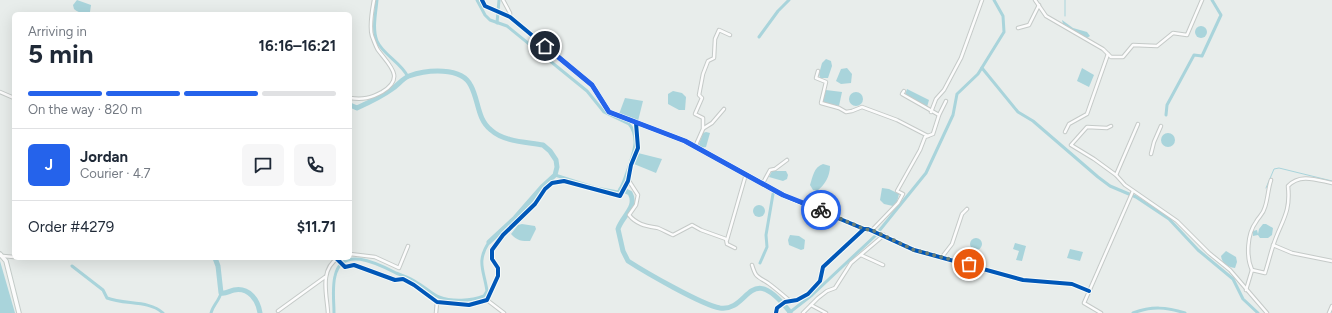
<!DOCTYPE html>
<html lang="en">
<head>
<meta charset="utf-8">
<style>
  body { margin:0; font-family:Figtree,sans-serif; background:#f6f6f7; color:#1f2937; height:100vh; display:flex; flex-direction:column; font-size:15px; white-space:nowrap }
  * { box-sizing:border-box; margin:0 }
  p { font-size:13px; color:#747a83 }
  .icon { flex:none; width:22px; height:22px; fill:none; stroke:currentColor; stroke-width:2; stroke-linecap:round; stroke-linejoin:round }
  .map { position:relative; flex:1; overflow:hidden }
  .panel { position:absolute; left:12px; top:12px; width:340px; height:248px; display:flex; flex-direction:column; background:#fff; border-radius:6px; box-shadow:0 4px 16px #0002 }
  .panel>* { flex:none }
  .pin { position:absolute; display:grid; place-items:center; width:34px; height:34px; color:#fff; margin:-17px; border:2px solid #fff; border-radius:50%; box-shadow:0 1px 4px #0007 }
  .courier { position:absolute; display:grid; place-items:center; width:40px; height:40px; margin:-20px; border:3px solid #2563eb; border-radius:50%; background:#fff; color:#222; box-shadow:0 1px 5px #0007 }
  .overview em { font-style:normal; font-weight:700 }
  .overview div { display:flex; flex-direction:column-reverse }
  .overview { display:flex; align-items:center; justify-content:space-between; height:68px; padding:0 16px }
  h1 { font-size:26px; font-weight:700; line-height:30px }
  .bar { display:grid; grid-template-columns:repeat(4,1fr); gap:6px 4px; align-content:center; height:48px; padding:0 16px }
  .bar i { height:5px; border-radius:3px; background:#e0e1e3 }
  .bar .selected { background:#2563eb }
  .bar p { grid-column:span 4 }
  .line { display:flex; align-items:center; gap:10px; padding:0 16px; border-top:1px solid #e0e1e3 }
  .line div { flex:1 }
  .round { display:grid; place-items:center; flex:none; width:42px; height:42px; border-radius:6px; background:#f6f6f7 }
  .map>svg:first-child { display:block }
  .water { fill:#a9d4db }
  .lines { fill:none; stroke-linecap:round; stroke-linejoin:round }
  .stream { stroke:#a9d4db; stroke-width:1 }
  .canal { stroke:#a9d4db; stroke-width:3 }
  .river { stroke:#a9d4db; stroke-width:5 }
  .street-casing { stroke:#c5cac8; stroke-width:4.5 }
  .secondary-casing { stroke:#c3cbc8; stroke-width:5.5 }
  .street { stroke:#fcfcfc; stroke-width:2.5 }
  .secondary { stroke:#fcfcfc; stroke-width:3.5 }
  .cycleway-casing { stroke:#f7fbf9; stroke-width:6 }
  .cycleway { stroke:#0057b8; stroke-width:4 }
  .done { stroke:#697e78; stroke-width:4; stroke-dasharray:0 7.2 }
  .route { stroke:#2563eb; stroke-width:5 }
</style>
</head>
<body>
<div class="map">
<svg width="1332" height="313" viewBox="0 0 1332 313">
  <rect width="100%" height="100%" fill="#e8edeb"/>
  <!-- water -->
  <g class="water">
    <path d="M77 0 91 5 90 12C85 14 78 13 74 9L73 5Z"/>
    <polygon points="1062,20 1073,28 1087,32 1090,36 1087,38 1063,24"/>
    <circle cx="1201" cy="32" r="6"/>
    <polygon points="826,59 831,61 832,66 828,78 820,78 819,74 822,63"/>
    <polygon points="847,68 852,74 851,83 841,84 836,81 841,69"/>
    <polygon points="1082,68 1094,75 1089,87 1077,81"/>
    <polygon points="907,89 929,100 927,107 905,95"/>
    <polygon points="826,90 842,92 839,106 822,102"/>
    <polygon points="673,91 682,93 686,97 685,110 679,110 668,104 668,94"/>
    <circle cx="856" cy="99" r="7"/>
    <polygon points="625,98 643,101 638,121 619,114"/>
    <polygon points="706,132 710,133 706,147 700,148 699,144 703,133"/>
    <circle cx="1168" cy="140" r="7"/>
    <polygon points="638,153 662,159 656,173 634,164"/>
    <path d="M823 164 830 166C830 176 825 185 817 191L813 190 810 185C813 176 814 167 823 164Z"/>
    <polygon points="772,171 786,171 788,175 787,179 783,181 769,177"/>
    <polygon points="882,188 889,189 899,194 897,202 893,206 884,204 880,200"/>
    <circle cx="759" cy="211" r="6"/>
    <path d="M522 224 535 226 536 229 530 241C522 241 517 241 511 234L518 225Z"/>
    <polygon points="1263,224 1266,224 1273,228 1272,235 1268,238 1260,238 1258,235 1253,236 1253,231 1257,230 1258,234 1259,229"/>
    <polygon points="790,235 799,236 805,240 804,249 801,250 789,245 788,240"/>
    <circle cx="976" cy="244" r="6"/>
    <polygon points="1015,243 1026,246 1022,261 1016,260 1019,251 1013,249"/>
    <polygon points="1070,249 1083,252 1080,261 1067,258"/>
    <path d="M1226 251 1236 257 1237 262 1235 268C1227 267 1222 263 1221 256Z"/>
    <polygon points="0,261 15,313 0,313"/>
  </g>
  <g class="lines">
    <!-- stream -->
    <g class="stream">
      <polyline points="1065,0 1065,16"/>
      <polyline points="1266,188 1274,169 1279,168 1332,181"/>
    </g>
    <!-- canal -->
    <g class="canal">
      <path d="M377 0C376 12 372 29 377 41 383 55 401 62 408 77"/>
      <path d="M477 0 485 15 490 20 507 26 587 91 604 112 629 124C633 128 635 136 635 141 636 148 623 187 618 192L596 188 555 175"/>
      <polyline points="497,23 499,0"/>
      <polyline points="759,37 778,11 789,0"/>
      <polyline points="982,68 1018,112 1033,121 1098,177 1110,186 1136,197 1169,219 1198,250 1233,279 1243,299 1258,313"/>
      <polyline points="1166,115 1167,105 1194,55 1202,56 1221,15 1212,0"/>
      <polyline points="760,263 767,247 766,235 773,194"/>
      <path d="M72 266 103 290 107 298C125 305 149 300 163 313"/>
      <path d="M211 313C213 305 219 301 221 293"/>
      <path d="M334 313C334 301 332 288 335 276 342 245 378 264 396 273 403 276 410 278 416 282 424 286 431 294 439 297 452 302 471 301 484 296L487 291C484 270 476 262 489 242"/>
      <polyline points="789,313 812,295 875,236 926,173 953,115 957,94 978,74 1004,32 1003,16 994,0"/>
      <path d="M1133 313C1152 306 1166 307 1185 313"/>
    </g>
    <!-- river -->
    <g class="river">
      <path d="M350 105 357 108C370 102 381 97 392 89 398 85 403 78 409 76 426 70 462 66 471 86 479 101 477 119 491 130 504 142 527 142 543 145L550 151 556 160 557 167 555 175 543 186 515 218 489 242"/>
      <path d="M621 189 630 193C638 207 622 216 618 229L623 251 628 261C645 272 702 305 720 308 750 312 748 259 790 312"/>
      <path d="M215 258 218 266 221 293C226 294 229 291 234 290 249 287 258 300 260 313"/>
    </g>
    <!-- street casing -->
    <g class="street-casing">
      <g id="street">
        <polyline points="482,0 485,6 510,17 592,85 609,112 685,141 783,195 864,229"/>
        <polyline points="503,0 510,13 510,17"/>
        <polyline points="1035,0 1046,16 1103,49 1111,57 1123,57 1133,45 1157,46 1173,33 1187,35 1202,0"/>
        <polyline points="1018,28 1029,25 1039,5"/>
        <polyline points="818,71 816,78 826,82 821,103 839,108 846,112 852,111 862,107 897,120 928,136"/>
        <polyline points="904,91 902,94 939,115"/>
        <polyline points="0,92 14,98"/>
        <path d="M350 98C363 100 371 98 382 92 406 78 389 65 378 50 376 47 374 41 372 36 369 26 372 11 374 0"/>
        <polyline points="931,112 936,99 944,90 961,58 982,0"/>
        <polyline points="1111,126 1107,128 1087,127 1071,145 1094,159 1116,175 1125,185 1177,221 1209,253 1230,270 1267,313"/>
        <polyline points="704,128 712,123 724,109"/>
        <polyline points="1065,132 1069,124 1087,114 1108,54"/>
        <polyline points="695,147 703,129 703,118 695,114 702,98 699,95 703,74 708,61 714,58 715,39 719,30 730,35"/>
        <polyline points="1151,154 1154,142 1161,126"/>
        <polyline points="1116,175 1138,124"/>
        <path d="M629 181 638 195 636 205 629 215C637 225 647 226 658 228 663 230 668 233 673 235L692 225 701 230 726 239 727 244 735 248"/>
        <polyline points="763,183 770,170 775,169 787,160"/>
        <polyline points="872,230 898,203 903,194 897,191 920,150 925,137 933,134 939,115 946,101"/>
        <polyline points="727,240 746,174"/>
        <polyline points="1273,245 1292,253 1332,261"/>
        <polyline points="350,254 375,257 399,268 408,246"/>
        <polyline points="861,255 883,265"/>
        <polyline points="3,256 14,257"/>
        <polyline points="942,257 952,244 962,214 967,209"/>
        <polyline points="337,259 345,267 354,265 395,280 403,279 414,285 437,302 469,305 487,300 498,276 498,268 492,259 492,250 503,235 535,204 545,189 552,183 564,181 620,196 628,181 631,165 638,148 636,123"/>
        <path d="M752 265C756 278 757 276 768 283 775 288 783 295 790 301"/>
        <path d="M1252 270C1246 257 1247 234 1256 222 1259 216 1263 215 1265 207 1268 198 1268 189 1271 180"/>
        <path d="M1246 290 1252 270 1265 273C1268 264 1270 255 1273 246 1281 221 1291 214 1288 186 1300 173 1317 180 1332 183"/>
        <polyline points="487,300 504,313"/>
        <polyline points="811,305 826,313"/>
        <polyline points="278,311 325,277"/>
        <path d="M328 313C327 295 319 270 338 258"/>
        <polyline points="436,313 437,302"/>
        <polyline points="776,313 777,308 785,302 797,300 808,294 820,281 823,267 864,229 868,229 914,250 1023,280 1072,284 1089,291"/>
        <polyline points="803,313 818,298 827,291 835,288 851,263 884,235"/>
        <polyline points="1101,313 1084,303 1133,191"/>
        <polyline points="1329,313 1332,306"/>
      </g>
    </g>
    <!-- secondary casing -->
    <g class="secondary-casing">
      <polyline id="secondary" points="0,254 6,261 19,313"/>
    </g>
    <!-- street -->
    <use href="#street" class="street"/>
    <!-- secondary -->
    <use href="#secondary" class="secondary"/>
    <!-- cycleway casing -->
    <g class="cycleway-casing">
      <g id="cycleway">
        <polyline points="482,0 485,6 510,17 592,85 609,112 685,141 783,195 864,229"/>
        <polyline points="337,259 345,267 354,265 395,280 403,279 414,285 437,302 469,305 487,300 498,276 498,268 492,259 492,250 503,235 535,204 545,189 552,183 564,181 620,196 628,181 631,165 638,148 636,123"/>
        <polyline points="776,313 777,308 785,302 797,300 808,294 820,281 823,267 864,229 868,229 914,250 1023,280 1072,284 1089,291"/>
      </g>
    </g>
    <!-- cycleway -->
    <use href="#cycleway" class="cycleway"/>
  </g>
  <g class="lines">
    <!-- done -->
    <polyline class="done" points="821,210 864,229 872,230 914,250 969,264"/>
    <!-- route -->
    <polyline class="route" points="545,46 592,85 609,112 685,141 783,195 821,210"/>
  </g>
</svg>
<div class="pin" style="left:969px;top:264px;background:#ea580c"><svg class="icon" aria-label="bag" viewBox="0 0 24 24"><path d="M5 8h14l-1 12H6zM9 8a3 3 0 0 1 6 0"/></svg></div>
<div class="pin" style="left:545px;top:46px;background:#1f2937"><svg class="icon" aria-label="home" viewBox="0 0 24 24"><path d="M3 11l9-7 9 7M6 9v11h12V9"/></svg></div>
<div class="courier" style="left:821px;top:210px"><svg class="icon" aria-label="bike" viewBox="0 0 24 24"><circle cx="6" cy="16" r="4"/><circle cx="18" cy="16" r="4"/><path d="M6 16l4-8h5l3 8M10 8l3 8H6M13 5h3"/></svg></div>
<section class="panel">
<div class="overview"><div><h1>5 min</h1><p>Arriving in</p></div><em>16:16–16:21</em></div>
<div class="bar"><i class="selected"></i><i class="selected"></i><i class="selected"></i><i></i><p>On the way · 820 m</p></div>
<div class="line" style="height:72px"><b class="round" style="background:#2563eb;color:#fff">J</b><div><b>Jordan</b><p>Courier · 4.7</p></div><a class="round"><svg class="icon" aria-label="chat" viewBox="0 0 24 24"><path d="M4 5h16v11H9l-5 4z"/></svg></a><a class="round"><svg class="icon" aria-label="phone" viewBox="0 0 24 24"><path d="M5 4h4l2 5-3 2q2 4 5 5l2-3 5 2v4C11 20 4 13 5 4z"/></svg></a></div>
<div class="line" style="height:52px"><div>Order #4279</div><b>$11.71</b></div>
</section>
</div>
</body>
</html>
